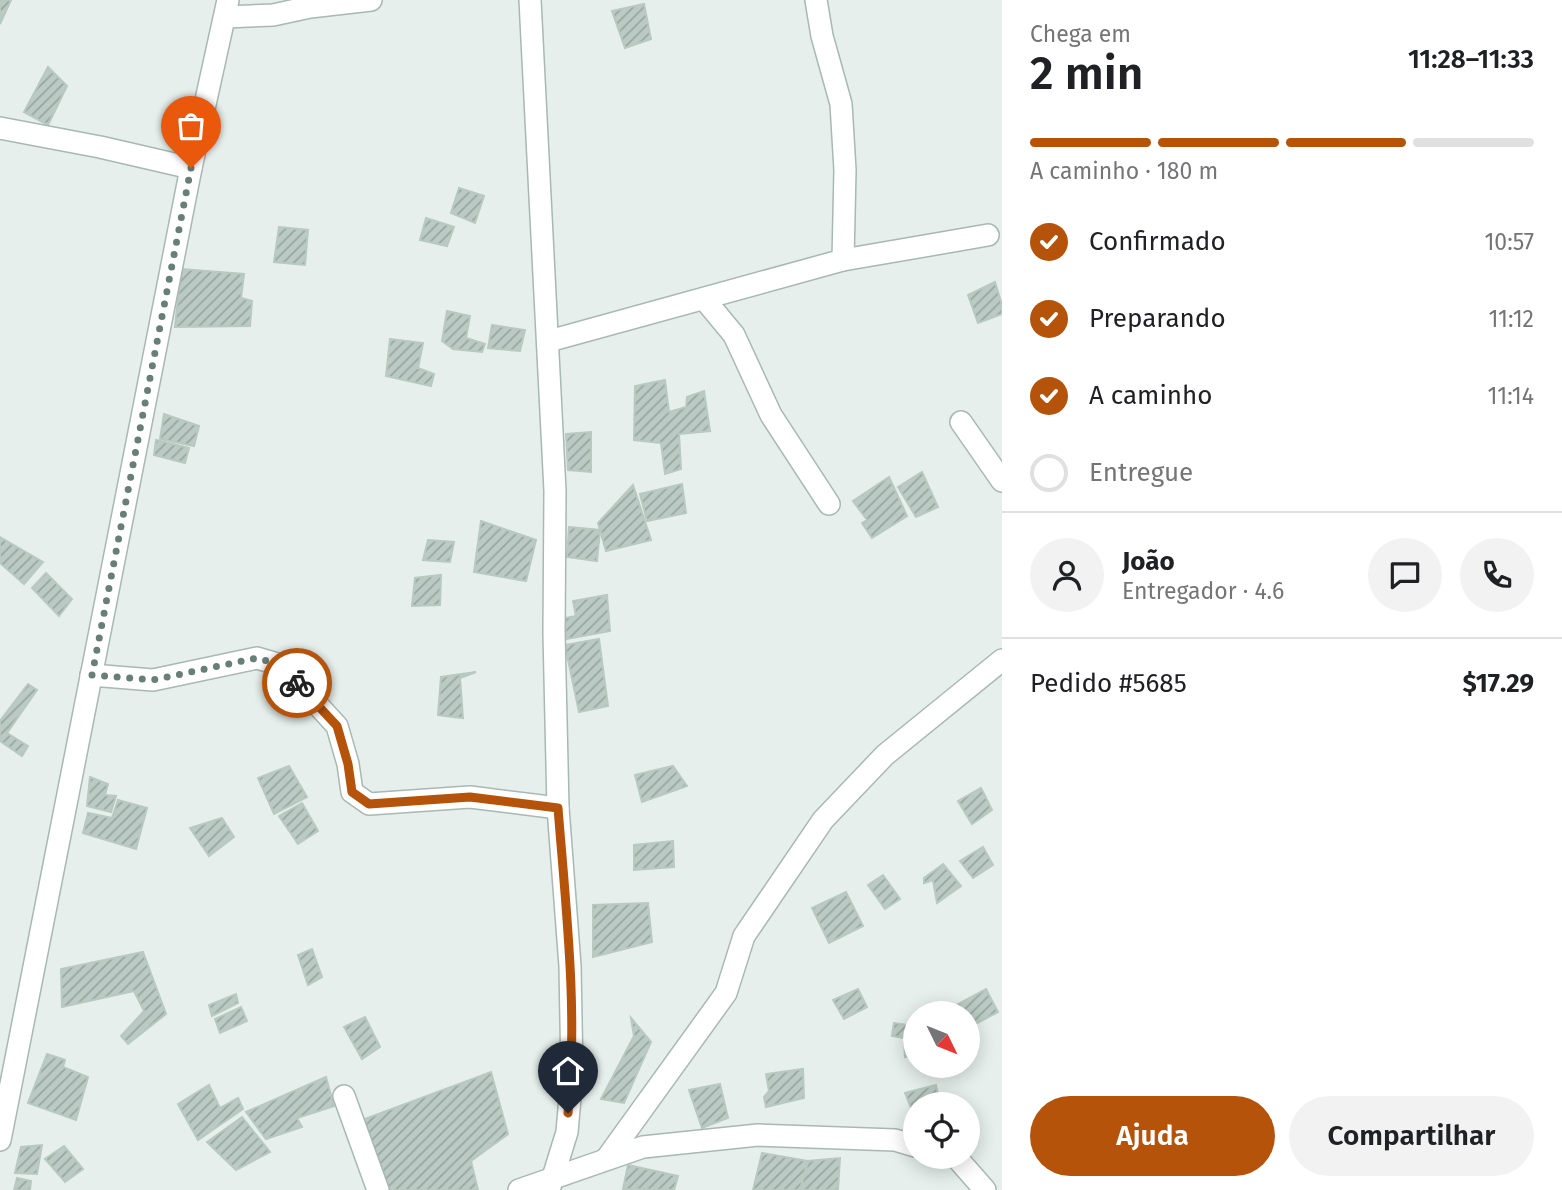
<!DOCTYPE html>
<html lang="pt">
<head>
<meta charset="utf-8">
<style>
  body { margin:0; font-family:"Fira Sans",sans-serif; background:#f2f2f2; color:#202124; height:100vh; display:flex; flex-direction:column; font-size:26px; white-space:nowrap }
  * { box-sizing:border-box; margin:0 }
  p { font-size:23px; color:#757577 }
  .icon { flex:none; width:38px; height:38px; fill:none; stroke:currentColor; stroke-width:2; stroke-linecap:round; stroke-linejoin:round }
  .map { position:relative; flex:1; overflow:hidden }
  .details { display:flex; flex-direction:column; background:#fff; width:560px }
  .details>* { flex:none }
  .needle { width:46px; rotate:133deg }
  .fabs { position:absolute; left:903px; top:1001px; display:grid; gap:14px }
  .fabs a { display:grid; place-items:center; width:77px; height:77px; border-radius:50%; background:#fff; box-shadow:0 4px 18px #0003; font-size:35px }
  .pin { position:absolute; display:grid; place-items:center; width:60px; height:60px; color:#fff; margin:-72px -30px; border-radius:50% 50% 50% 0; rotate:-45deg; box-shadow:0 0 7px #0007 }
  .pin .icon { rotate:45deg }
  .courier { position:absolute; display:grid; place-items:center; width:70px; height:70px; margin:-35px; border:5px solid #b45309; border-radius:50%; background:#fff; color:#222; box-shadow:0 2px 9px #0007 }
  .overview em { font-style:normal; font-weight:600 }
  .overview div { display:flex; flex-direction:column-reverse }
  .overview { display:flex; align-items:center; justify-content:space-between; height:119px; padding:0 28px }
  h1 { font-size:46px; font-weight:600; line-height:52px }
  .bar { display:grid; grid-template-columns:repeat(4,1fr); gap:10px 7px; align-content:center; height:84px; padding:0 28px }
  .bar i { height:9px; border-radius:5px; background:#e0e0e0 }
  .bar .current { background:#b45309 }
  .bar p { grid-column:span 4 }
  .line { display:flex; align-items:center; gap:18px; padding:0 28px; border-top:2px solid #e0e0e0 }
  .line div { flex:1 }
  .round { display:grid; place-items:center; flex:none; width:74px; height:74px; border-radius:37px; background:#f2f2f2 }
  ol { padding:0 28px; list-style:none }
  li { display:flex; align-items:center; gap:21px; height:77px }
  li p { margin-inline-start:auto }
  li .icon { padding:7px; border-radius:50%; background:#b45309; color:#fff; stroke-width:4 }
  li:last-child { color:#757577 }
  li i { width:38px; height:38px; border:4px solid #e0e0e0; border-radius:50% }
  .primary-button { display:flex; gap:14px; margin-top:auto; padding:14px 28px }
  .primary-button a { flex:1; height:80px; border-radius:42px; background:#b45309; color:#fff; font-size:28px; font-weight:600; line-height:80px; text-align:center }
  .primary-button a+a { background:#f2f2f2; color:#202124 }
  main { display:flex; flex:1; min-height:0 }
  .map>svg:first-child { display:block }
  .building { fill:url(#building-hatch); stroke:#b8c9c2; stroke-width:2 }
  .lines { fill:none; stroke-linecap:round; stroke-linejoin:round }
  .minor-casing { stroke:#a8b8b2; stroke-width:24 }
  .minor { stroke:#fff; stroke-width:21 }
  .done { stroke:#687f78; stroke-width:7; stroke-dasharray:0 12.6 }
  .route { stroke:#b45309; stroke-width:9 }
</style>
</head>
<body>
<main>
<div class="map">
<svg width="1002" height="1190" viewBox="0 0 1002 1190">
  <defs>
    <pattern id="building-hatch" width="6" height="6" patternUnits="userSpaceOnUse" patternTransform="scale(1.75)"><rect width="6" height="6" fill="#bbcac4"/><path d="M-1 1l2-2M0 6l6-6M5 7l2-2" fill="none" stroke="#98a6a0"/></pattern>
  </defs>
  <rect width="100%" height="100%" fill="#e6efeb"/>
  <!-- building -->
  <g class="building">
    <polygon points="0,0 11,0 0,24"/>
    <polygon points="644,4 651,39 625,48 612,11"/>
    <polygon points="48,67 67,86 48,125 24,112"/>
    <polygon points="459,188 484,196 475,223 451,213"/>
    <polygon points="426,218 454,227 447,246 420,240"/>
    <polygon points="279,227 308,230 305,265 274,262"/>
    <polygon points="181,269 244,274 241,298 252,301 250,326 175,327"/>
    <polygon points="995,282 1002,305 1002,314 978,323 968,295"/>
    <polygon points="447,311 470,316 466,338 485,344 482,352 453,349 442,341"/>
    <polygon points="492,325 525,330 520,351 488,348"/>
    <polygon points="390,339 423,343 418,368 434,374 431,386 386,376"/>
    <polygon points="665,380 669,412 686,407 687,397 704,391 710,431 679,434 681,469 665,474 661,443 634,440 635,386"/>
    <polygon points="164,414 199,426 194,446 160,439"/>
    <polygon points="591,432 591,472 568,470 566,434"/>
    <polygon points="156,440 189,448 185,463 154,455"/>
    <polygon points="922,472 938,507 916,517 898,487"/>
    <polygon points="889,477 907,516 872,538 862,523 867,520 853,501"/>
    <polygon points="682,484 686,513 647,521 640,494"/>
    <polygon points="633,485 651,540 606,551 598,523"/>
    <polygon points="481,521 536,540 526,581 474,572"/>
    <polygon points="569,527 600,530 597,561 567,557"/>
    <polygon points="0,537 43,562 24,584 0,563"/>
    <polygon points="428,540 454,542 450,562 423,560"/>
    <polygon points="46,573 72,599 59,616 32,588"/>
    <polygon points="441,575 440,605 412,606 415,578"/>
    <polygon points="607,595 610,631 566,639 565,618 576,616 573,601"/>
    <polygon points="599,639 608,706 579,712 565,645"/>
    <polygon points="476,672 460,678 463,718 438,715 441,677"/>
    <polygon points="28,684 37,690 7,733 28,746 22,756 0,741 0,721"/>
    <polygon points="289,766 307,797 274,814 258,778"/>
    <polygon points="673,766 687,786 642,802 635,775"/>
    <polygon points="90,777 108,784 105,795 116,796 111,812 87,806"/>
    <polygon points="981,788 992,810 972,824 958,801"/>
    <polygon points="118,800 147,808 136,849 83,833 88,813 112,818"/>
    <polygon points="302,803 318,831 298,844 279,816"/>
    <polygon points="222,818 234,837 209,856 190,828"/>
    <polygon points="673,841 674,867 634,870 634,845"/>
    <polygon points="983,847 993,865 973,878 960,861"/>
    <polygon points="943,864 961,886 937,903 933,880 924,883 924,878"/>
    <polygon points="883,875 900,899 885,909 868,885"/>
    <polygon points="846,892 863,926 829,943 812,908"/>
    <polygon points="648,903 652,942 593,957 593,905"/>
    <polygon points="312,949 322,977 308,985 298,955"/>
    <polygon points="143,952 166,1014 128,1044 121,1036 144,1011 134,991 62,1007 61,969"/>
    <polygon points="858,989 867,1007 844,1019 833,1000"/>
    <polygon points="986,989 998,1012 968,1028 968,1013 948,1013 947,1010"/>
    <polygon points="236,994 238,1003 212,1016 209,1005"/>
    <polygon points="241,1007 247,1021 220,1033 215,1019"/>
    <polygon points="365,1017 380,1047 362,1059 344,1027"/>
    <polygon points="631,1018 651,1042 624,1103 601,1099 634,1036"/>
    <polygon points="894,1023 915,1026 915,1055 905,1057 904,1038 892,1036"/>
    <polygon points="47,1054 65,1060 63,1067 88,1077 76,1120 28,1103"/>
    <polygon points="803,1069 804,1098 766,1107 764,1097 769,1091 766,1074"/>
    <polygon points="491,1072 508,1134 471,1161 478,1190 390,1190 354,1123"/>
    <polygon points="326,1077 334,1106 297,1118 302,1127 266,1139 246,1112"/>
    <polygon points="720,1084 728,1118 702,1128 689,1090"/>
    <polygon points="209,1085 220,1108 238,1098 243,1109 198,1140 178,1104"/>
    <polygon points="936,1085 940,1104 915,1104 915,1118 905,1093"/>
    <polygon points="242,1117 270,1152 236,1170 207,1142"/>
    <polygon points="42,1145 37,1174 15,1173 21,1147"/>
    <polygon points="64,1146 83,1169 65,1182 45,1159"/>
    <polygon points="762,1153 808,1161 800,1190 753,1190"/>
    <polygon points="840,1158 838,1190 800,1190 808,1161"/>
    <polygon points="628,1165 678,1176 674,1190 623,1189"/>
    <polygon points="17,1178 31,1181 30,1190 14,1190"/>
  </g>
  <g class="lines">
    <!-- minor casing -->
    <g class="minor-casing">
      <g id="minor">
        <polyline points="530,0 555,491 554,633 558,808 570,966 572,1075 567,1132 549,1190"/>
        <polyline points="225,17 273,15 310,7 371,0"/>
        <polyline points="0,128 100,147 191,168"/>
        <polyline points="843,260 988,235"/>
        <polyline points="705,300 734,335 771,415 829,504"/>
        <polyline points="549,341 843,260 845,170 841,104 822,36 816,0"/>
        <polyline points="961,422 1002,481"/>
        <polyline points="91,675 153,680 257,658 281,665 337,726 348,764 352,792 369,804 470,797 558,808"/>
        <polyline points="344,1096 378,1190"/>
        <polyline points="0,1140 191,168 228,0"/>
        <polyline points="956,1157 985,1190"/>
        <polyline points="607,1158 726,993 744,936 823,820 885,755 1002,660"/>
        <polyline points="519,1190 643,1147 758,1135 895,1140 915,1146"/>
      </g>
    </g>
    <!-- minor -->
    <use href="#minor" class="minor"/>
  </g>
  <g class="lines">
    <!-- done -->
    <polyline class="done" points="191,168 92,675 153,680 257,658 281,665 297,683"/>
    <!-- route -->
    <path class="route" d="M297 683 337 726 348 764 352 792 369 804 470 797 558 808C566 909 578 1011 568 1113"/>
  </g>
</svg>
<div class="fabs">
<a><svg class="needle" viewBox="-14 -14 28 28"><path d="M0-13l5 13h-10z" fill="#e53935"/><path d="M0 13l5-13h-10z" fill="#757577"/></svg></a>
<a><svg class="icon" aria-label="locate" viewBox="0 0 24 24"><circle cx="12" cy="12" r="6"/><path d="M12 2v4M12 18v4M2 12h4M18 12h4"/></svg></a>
</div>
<div class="pin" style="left:191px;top:168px;background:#ea580c"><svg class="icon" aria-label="bag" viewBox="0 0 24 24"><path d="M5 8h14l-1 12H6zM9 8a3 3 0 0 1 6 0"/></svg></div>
<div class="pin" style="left:568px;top:1113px;background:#1f2937"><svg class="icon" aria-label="home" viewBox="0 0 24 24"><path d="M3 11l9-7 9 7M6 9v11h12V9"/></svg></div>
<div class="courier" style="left:297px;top:683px"><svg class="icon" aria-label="bike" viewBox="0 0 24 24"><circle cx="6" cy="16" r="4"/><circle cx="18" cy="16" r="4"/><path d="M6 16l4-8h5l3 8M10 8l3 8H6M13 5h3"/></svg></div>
</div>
<section class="details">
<div class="overview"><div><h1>2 min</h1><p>Chega em</p></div><em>11:28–11:33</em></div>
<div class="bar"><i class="current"></i><i class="current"></i><i class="current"></i><i></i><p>A caminho · 180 m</p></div>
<ol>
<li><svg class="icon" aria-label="check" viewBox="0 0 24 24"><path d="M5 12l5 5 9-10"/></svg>Confirmado<p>10:57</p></li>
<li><svg class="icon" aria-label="check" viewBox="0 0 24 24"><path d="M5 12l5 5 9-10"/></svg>Preparando<p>11:12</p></li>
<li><svg class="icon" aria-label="check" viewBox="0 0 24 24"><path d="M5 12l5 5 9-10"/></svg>A caminho<p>11:14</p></li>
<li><i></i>Entregue</li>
</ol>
<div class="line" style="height:126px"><a class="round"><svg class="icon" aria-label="person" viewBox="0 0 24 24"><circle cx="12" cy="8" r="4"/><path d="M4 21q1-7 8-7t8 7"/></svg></a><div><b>João</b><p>Entregador · 4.6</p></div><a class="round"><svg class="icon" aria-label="chat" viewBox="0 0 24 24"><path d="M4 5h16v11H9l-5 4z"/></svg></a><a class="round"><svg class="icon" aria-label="phone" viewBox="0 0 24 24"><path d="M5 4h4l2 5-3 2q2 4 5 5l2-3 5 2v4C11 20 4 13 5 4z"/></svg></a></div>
<div class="line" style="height:91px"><div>Pedido #5685</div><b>$17.29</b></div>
<div class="primary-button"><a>Ajuda</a><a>Compartilhar</a></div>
</section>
</main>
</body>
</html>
